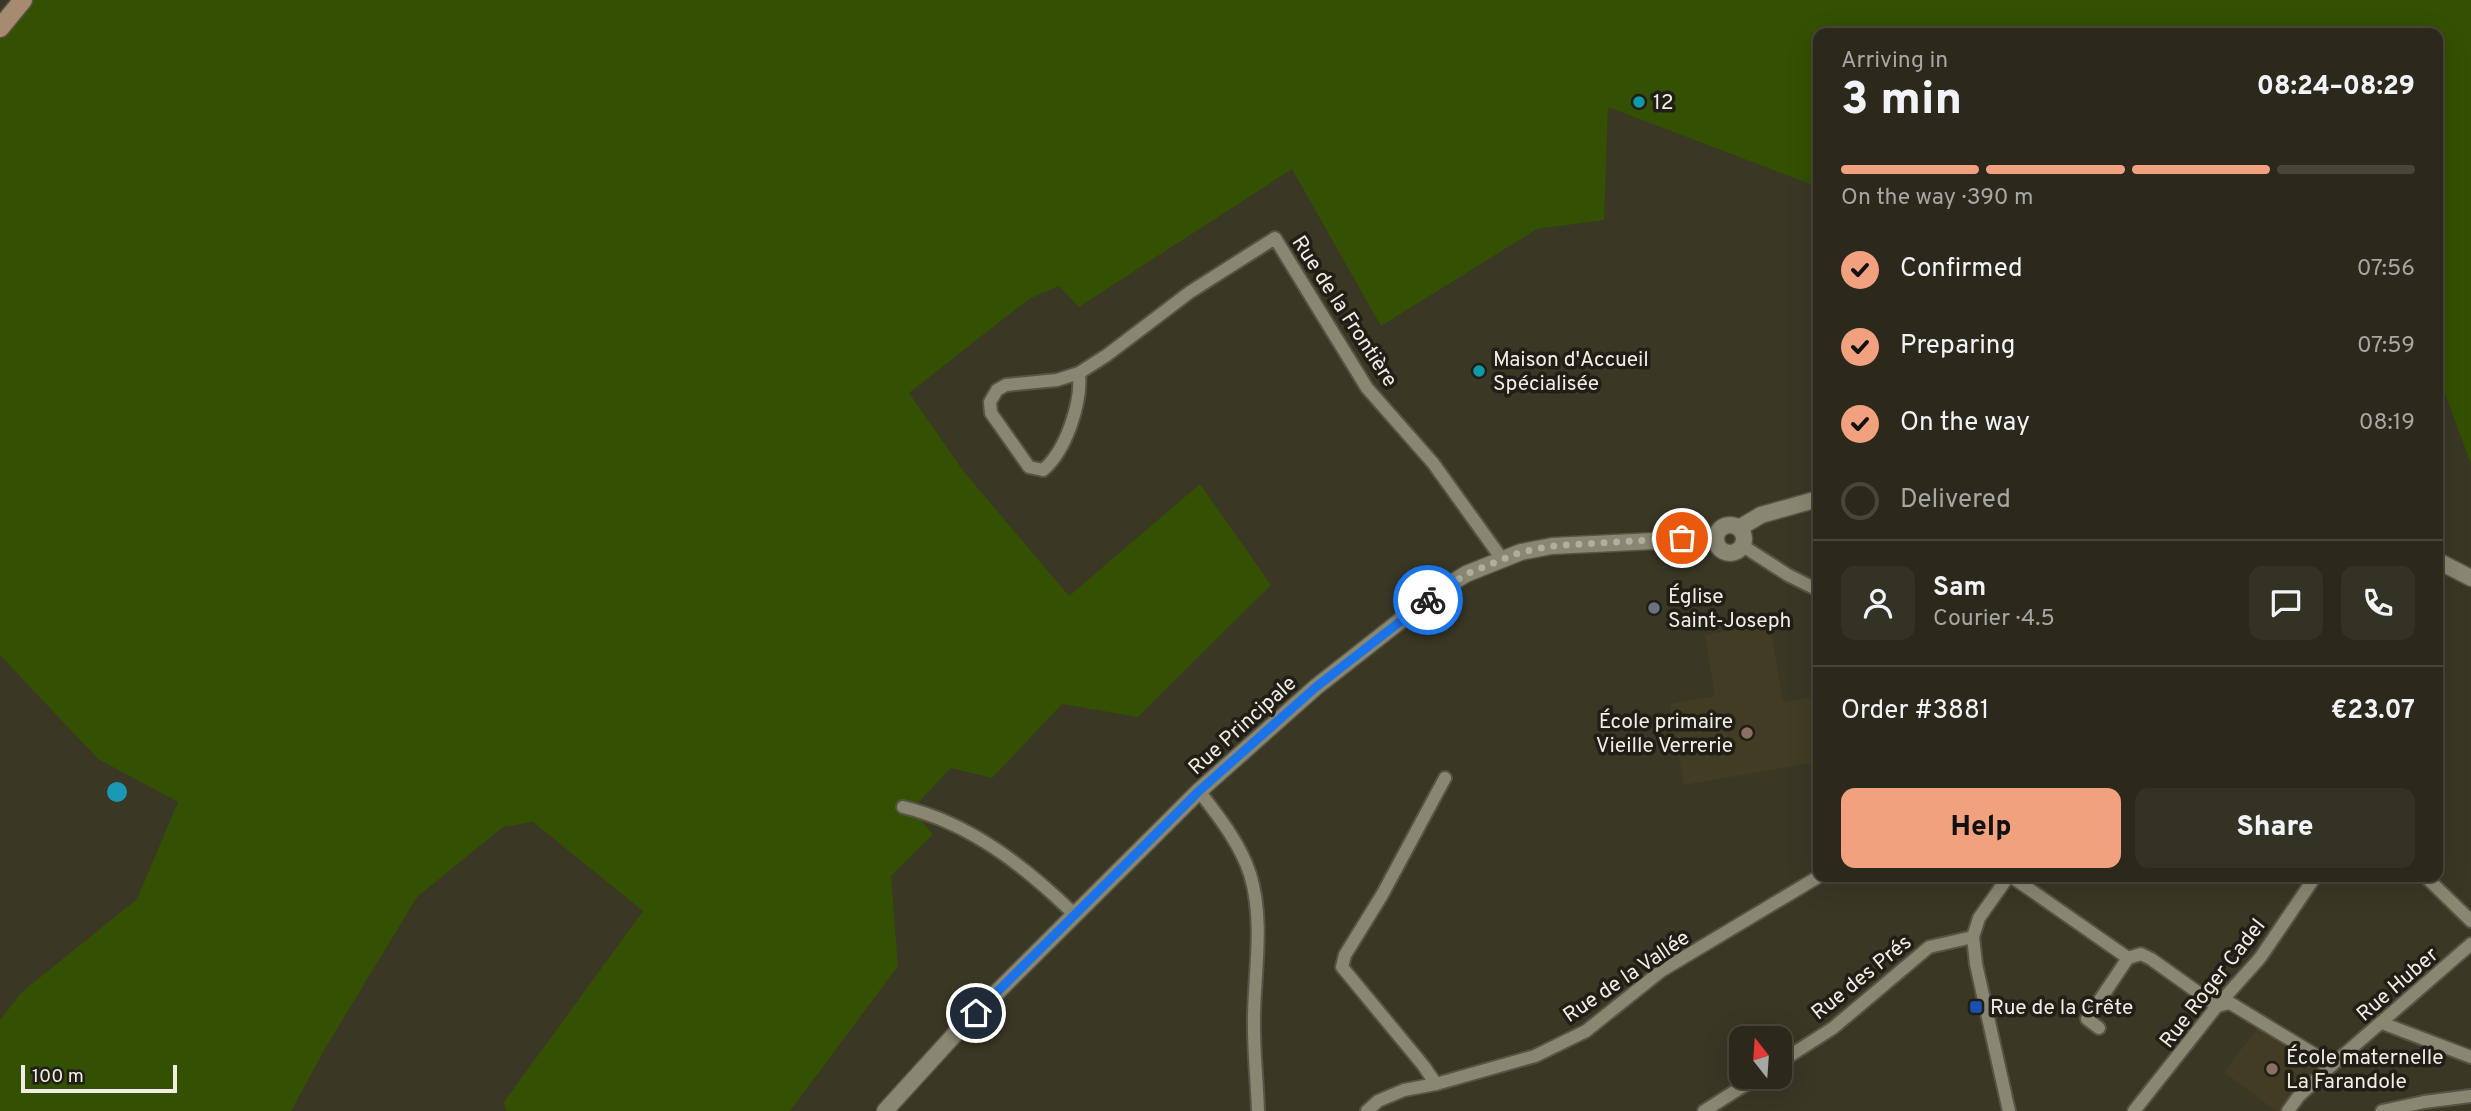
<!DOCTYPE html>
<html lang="en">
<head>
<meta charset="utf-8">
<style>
  body { margin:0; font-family:Overpass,sans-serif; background:#343125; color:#f1f3f6; height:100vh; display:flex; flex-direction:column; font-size:26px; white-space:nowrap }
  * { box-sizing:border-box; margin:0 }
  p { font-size:23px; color:#a6a6a3 }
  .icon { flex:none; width:38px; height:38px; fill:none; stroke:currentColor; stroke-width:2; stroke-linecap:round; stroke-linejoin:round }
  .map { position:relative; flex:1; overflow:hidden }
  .drawer { position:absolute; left:1813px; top:28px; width:630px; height:854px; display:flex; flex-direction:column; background:#2c291c; border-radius:14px; box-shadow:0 7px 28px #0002,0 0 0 2px #48453b }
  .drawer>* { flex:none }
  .needle { width:46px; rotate:343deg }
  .fabs { position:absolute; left:1729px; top:1026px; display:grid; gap:14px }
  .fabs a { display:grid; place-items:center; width:63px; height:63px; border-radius:14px; background:#2c291c; box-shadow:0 7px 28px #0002,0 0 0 2px #48453b; font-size:35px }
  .scale { position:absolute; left:21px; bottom:18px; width:156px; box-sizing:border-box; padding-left:7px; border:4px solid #f0eee3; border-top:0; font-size:19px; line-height:24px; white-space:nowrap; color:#f0eee3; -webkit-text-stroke:5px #201e16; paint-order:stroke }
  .pin { position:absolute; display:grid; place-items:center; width:60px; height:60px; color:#fff; margin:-30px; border:4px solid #fff; border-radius:50%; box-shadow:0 2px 7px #0007 }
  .courier { position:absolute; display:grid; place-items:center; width:70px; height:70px; margin:-35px; border:5px solid #1a73e8; border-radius:50%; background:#fff; color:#222; box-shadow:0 2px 9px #0007 }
  .headline em { font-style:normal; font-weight:800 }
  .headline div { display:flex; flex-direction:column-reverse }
  .headline { display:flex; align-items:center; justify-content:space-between; height:119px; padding:0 28px }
  h1 { font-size:46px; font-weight:800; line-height:52px }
  .bar { display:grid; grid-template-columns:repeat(4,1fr); gap:10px 7px; align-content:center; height:84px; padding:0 28px }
  .bar i { height:9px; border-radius:5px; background:#48453b }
  .bar .active { background:#f2a17e }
  .bar p { grid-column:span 4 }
  .line { display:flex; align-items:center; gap:18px; padding:0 28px; border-top:2px solid #48453b }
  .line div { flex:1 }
  .round { display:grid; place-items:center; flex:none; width:74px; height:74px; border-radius:14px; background:#343125 }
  ol { padding:0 28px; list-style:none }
  li { display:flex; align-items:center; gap:21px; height:77px }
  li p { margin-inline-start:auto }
  li .icon { padding:7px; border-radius:50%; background:#f2a17e; color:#111; stroke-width:4 }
  li:last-child { color:#a6a6a3 }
  li i { width:38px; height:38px; border:4px solid #48453b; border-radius:50% }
  .button { display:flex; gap:14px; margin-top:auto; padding:14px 28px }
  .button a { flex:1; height:80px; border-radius:14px; background:#f2a17e; color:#111; font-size:28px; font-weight:800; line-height:80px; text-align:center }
  .button a+a { background:#343125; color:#f1f3f6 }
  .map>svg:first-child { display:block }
  .built { fill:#413c23 }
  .green { fill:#345002 }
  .water { fill:#1b98b5 }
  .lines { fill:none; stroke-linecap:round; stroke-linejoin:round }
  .minor-casing { stroke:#575445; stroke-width:16 }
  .tertiary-casing { stroke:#575445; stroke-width:19 }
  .secondary-casing { stroke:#575445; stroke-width:21 }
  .minor { stroke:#898671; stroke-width:12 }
  .tertiary { stroke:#898671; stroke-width:16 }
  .secondary { stroke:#a78b71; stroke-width:18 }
  .done { stroke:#b0aea0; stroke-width:7; stroke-dasharray:0 12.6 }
  .route { stroke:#1a73e8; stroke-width:9 }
  .culture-dot { fill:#0f9aa8; stroke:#201e16; stroke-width:2.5 }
  .worship-dot { fill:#6b7280; stroke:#201e16; stroke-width:2.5 }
  .education-dot { fill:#8d6e63; stroke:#201e16; stroke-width:2.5 }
  .transit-dot { fill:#1a4fb4; stroke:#201e16; stroke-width:2.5 }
  .labels { text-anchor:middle; stroke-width:7; stroke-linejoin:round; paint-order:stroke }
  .poi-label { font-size:21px; fill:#f0eee3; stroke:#201e16; text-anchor:start }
  .street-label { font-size:21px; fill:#f0eee3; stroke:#201e16 }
</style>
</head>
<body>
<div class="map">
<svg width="2471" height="1111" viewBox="0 0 2471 1111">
  <rect width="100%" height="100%" fill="#3a3725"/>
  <!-- built -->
  <g class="built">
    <polygon points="1770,624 1783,702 1818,696 1818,762 1684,785 1670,704 1715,696 1705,635"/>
    <polygon points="2258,1027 2320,1066 2283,1111 2276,1111 2224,1072"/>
  </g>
  <!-- green -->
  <polygon class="green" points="32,0 2471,0 2471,464 2438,375 2438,33 1818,33 1818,187 1608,107 1604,220 1537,229 1381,326 1292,169 1079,307 1059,286 1029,299 909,393 964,472 1069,596 1200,484 1271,585 1138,717 1062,704 992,778 951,768 911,810 933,834 891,876 898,966 790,1111 506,1111 504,1102 643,911 533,822 503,827 417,897 326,1047 291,1111 0,1111 0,1020 22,992 137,899 178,802 98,759 0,655 0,37 23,15"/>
  <!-- water -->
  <circle class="water" cx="117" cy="792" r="10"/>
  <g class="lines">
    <!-- minor casing -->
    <g class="minor-casing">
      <g id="minor">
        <path d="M1079 373C1082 402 1066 451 1043 470L1029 467 991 413 990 402 997 390 1006 385 1057 380 1079 373 1107 355 1190 292 1275 238 1367 388 1433 463 1502 559"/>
        <polyline points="1743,546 1788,575 1818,590"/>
        <path d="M1199 791C1218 816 1240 843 1250 874 1264 919 1255 968 1254 1014 1253 1046 1257 1079 1258 1111"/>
        <path d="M903 807C970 823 1026 867 1074 914"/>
        <polyline points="2008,877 1979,918 1973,937 1976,964 2009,1111"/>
        <polyline points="2012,877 2128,958 2141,954 2151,959 2217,1006 2230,1003 2332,1065"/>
        <polyline points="2426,877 2471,921"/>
        <polyline points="2382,1023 2471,1057"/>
        <polyline points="2099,1028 2087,1019 2128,958"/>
        <polyline points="1780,1062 1833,1028 1929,947 1973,937"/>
        <polyline points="1436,1084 1423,1065 1342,967 1345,955 1382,895 1445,778"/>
        <polyline points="1367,1111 1378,1101 1404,1090 1436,1084 1535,1056 1586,1031 1661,971 1818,877"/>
        <polyline points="1704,1111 1759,1076"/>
        <polyline points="2134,1111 2217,1006 2260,958 2315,877"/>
        <polyline points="2288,1111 2298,1097 2332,1065 2471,944"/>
        <polyline points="2382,1111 2424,1102 2471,1096"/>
      </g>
    </g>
    <!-- tertiary casing -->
    <g class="tertiary-casing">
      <g id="tertiary">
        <circle cx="1730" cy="539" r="14"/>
        <polyline points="1739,528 1761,515 1818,499"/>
        <polyline points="2438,561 2471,578"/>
        <polyline points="885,1111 956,1033 1199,791 1316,687 1437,592 1466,574 1521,552 1552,546 1716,538"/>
      </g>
    </g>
    <!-- secondary casing -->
    <g class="secondary-casing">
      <polyline id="secondary" points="0,28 23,0"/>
    </g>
    <!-- minor -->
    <use href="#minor" class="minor"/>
    <!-- tertiary -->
    <use href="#tertiary" class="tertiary"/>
    <!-- secondary -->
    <use href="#secondary" class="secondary"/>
  </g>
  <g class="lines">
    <!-- done -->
    <polyline class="done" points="1428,600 1466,574 1521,552 1552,546 1682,538"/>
    <!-- route -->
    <polyline class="route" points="976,1013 1199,791 1316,687 1428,600"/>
  </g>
  <!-- markers -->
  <g class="culture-dot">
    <circle cx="1639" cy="102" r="7"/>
    <circle cx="1479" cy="371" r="7"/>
  </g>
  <circle class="worship-dot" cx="1654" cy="608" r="7"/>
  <g class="education-dot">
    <circle cx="1747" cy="733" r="7"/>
    <circle cx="2272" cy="1069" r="7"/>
  </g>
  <rect class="transit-dot" x="1969" y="1000" width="14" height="14" rx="3.5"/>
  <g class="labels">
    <!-- poi labels -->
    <g class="poi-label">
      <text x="1653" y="109">12</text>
      <text x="1493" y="366">Maison d'Accueil<tspan x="1493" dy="24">Spécialisée</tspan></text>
      <text x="1668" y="603">Église<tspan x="1668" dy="24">Saint-Joseph</tspan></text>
      <text x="1733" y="728" text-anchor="end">École primaire<tspan x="1733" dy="24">Vieille Verrerie</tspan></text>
      <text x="1990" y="1014">Rue de la Crête</text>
      <text x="2286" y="1064">École maternelle<tspan x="2286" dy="24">La Farandole</tspan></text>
    </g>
    <!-- street labels -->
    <g class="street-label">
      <text transform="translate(1345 311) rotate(57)" y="7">Rue de la Frontière</text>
      <text transform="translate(1242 725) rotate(-42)" y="7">Rue Principale</text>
      <text transform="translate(1626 976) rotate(-34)" y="7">Rue de la Vallée</text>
      <text transform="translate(1861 977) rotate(-39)" y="7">Rue des Prés</text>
      <text transform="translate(2212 983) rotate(-52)" y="7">Rue Roger Cadel</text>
      <text transform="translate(2397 984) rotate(-41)" y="7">Rue Huber</text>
    </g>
  </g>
</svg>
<div class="fabs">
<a><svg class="needle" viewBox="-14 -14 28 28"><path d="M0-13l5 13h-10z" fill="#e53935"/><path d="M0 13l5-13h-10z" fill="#a6a6a3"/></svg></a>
</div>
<div class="scale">100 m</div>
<div class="pin" style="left:1682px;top:538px;background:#ea580c"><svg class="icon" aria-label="bag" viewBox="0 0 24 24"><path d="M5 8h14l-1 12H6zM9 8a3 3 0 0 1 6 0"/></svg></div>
<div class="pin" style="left:976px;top:1013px;background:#1f2937"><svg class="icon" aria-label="home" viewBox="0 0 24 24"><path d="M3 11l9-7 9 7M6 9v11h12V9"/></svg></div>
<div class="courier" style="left:1428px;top:600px"><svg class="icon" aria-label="bike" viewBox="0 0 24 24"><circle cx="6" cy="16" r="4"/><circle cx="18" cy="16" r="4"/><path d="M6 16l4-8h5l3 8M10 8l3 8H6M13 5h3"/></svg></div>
<section class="drawer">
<div class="headline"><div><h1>3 min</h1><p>Arriving in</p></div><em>08:24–08:29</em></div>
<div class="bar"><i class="active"></i><i class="active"></i><i class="active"></i><i></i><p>On the way · 390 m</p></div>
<ol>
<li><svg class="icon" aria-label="check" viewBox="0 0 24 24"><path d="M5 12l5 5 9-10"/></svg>Confirmed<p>07:56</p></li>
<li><svg class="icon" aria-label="check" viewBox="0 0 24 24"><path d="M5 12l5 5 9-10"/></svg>Preparing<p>07:59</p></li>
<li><svg class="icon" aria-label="check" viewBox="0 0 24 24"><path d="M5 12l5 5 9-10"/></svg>On the way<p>08:19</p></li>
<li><i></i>Delivered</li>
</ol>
<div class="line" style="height:126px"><a class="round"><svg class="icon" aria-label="person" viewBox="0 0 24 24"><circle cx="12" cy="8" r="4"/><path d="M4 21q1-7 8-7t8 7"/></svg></a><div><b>Sam</b><p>Courier · 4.5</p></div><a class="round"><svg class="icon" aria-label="chat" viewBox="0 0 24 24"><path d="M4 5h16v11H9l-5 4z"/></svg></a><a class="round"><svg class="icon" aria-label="phone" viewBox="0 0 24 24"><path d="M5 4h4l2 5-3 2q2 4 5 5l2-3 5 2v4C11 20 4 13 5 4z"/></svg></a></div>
<div class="line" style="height:91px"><div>Order #3881</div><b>€23.07</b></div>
<div class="button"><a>Help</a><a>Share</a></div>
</section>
</div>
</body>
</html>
